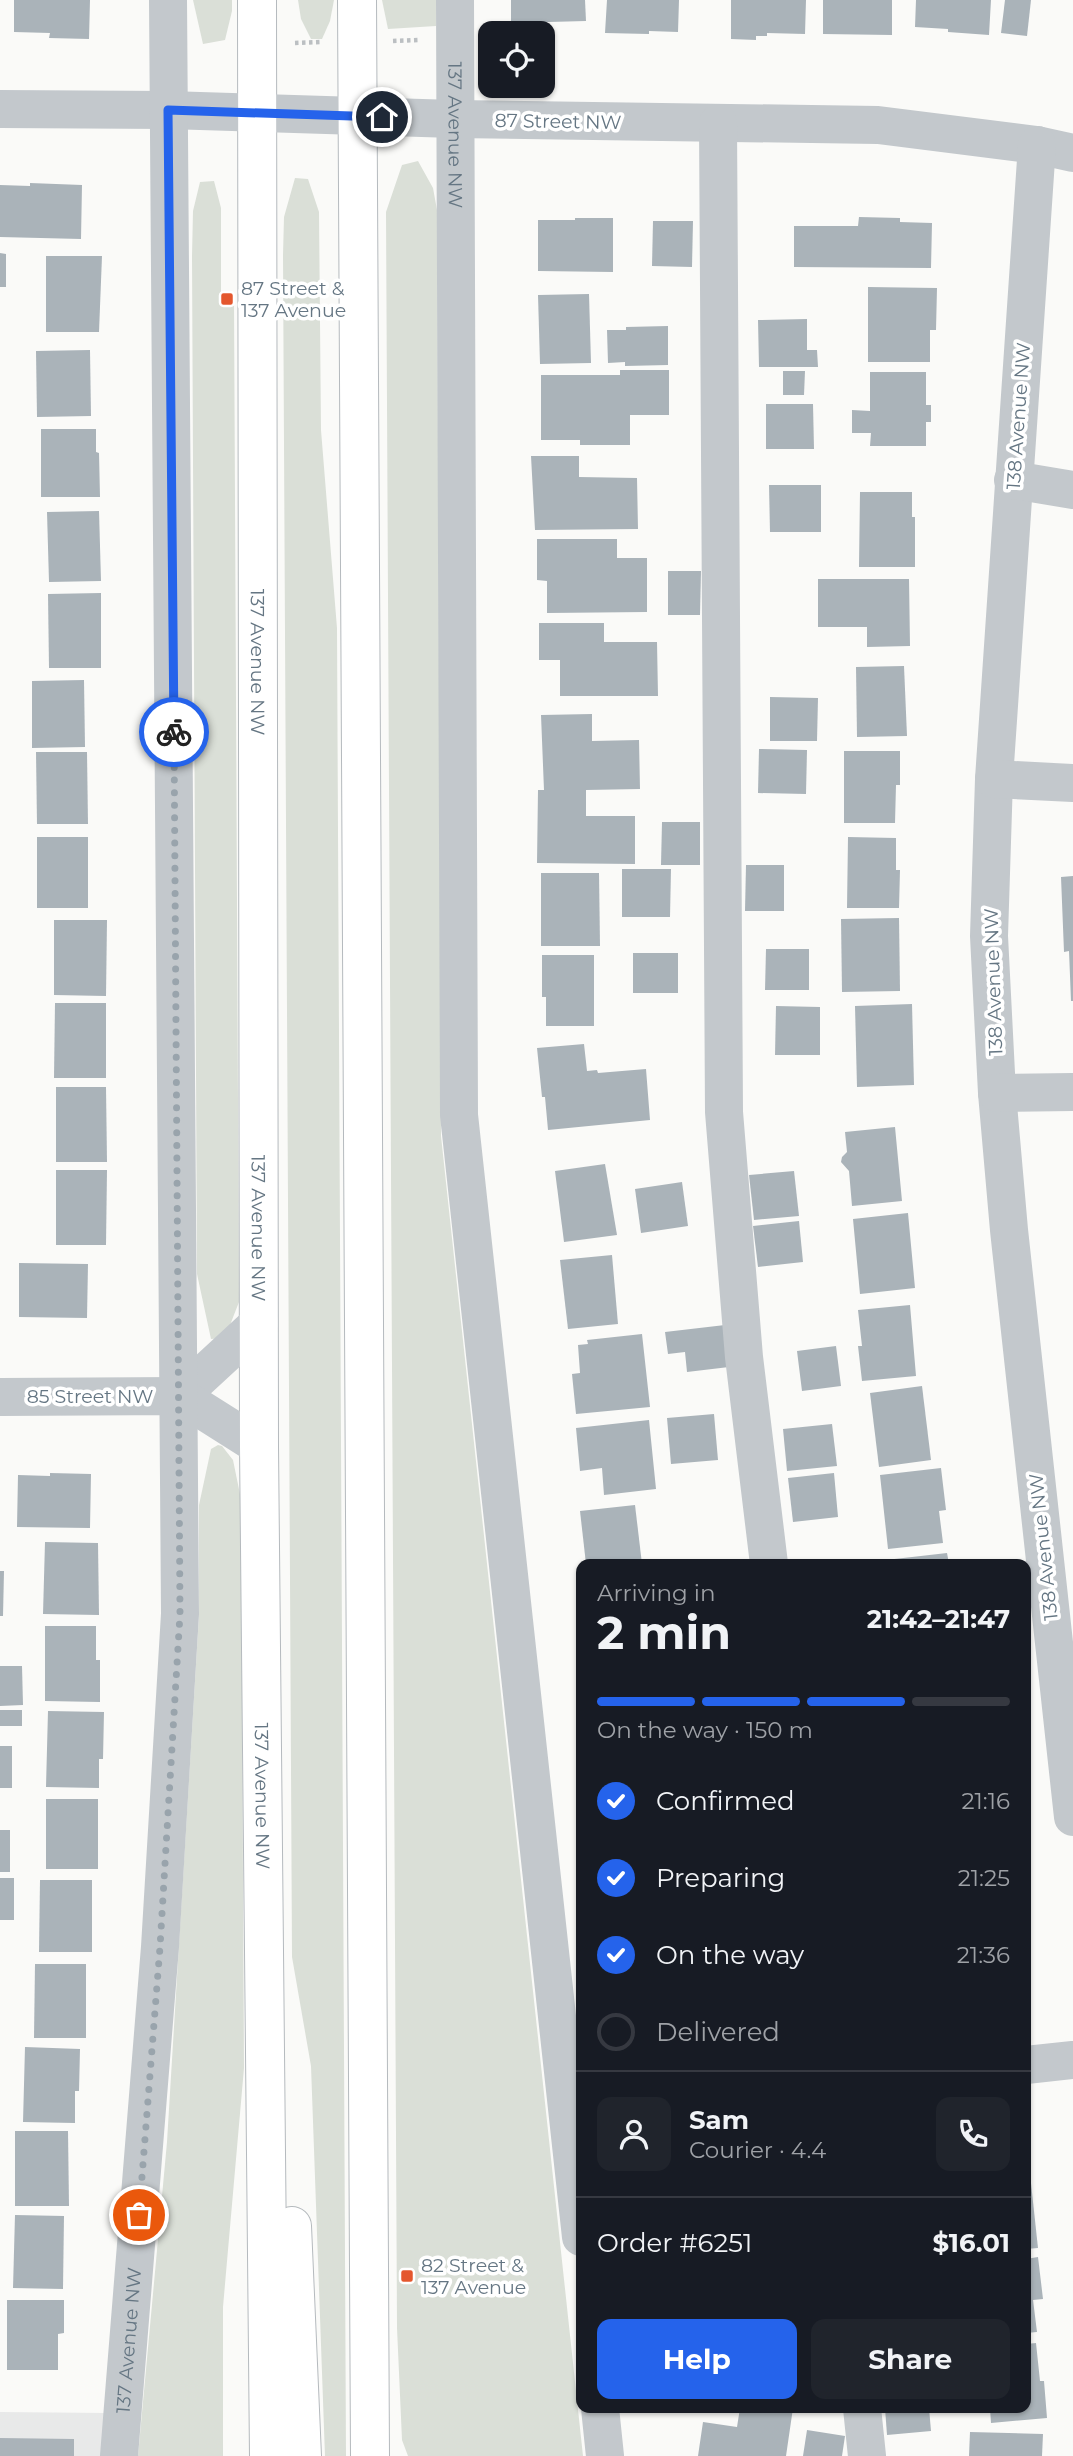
<!DOCTYPE html>
<html lang="en">
<head>
<meta charset="utf-8">
<style>
  body { margin:0; font-family:Montserrat,sans-serif; background:#20242c; color:#f1f3f6; height:100vh; display:flex; flex-direction:column; font-size:26px; white-space:nowrap }
  * { box-sizing:border-box; margin:0 }
  p { font-size:23px; color:#9ea1a6 }
  .icon { flex:none; width:38px; height:38px; fill:none; stroke:currentColor; stroke-width:2; stroke-linecap:round; stroke-linejoin:round }
  .map { position:relative; flex:1; overflow:hidden }
  .side { position:absolute; left:576px; top:1559px; width:455px; height:854px; display:flex; flex-direction:column; background:#171b24; border-radius:14px; box-shadow:0 2px 5px #0004 }
  .side>* { flex:none }
  .fabs { position:absolute; left:478px; top:21px; display:grid; gap:14px }
  .fabs a { display:grid; place-items:center; width:77px; height:77px; border-radius:14px; background:#171b24; box-shadow:0 2px 5px #0004; font-size:35px }
  .pin { position:absolute; display:grid; place-items:center; width:60px; height:60px; color:#fff; margin:-30px; border:4px solid #fff; border-radius:50%; box-shadow:0 2px 7px #0007 }
  .courier { position:absolute; display:grid; place-items:center; width:70px; height:70px; margin:-35px; border:5px solid #2563eb; border-radius:50%; background:#fff; color:#222; box-shadow:0 2px 9px #0007 }
  .summary em { font-style:normal; font-weight:700 }
  .summary div { display:flex; flex-direction:column-reverse }
  .summary { display:flex; align-items:center; justify-content:space-between; height:119px; padding:0 21px }
  h1 { font-size:46px; font-weight:700; line-height:52px }
  .bar { display:grid; grid-template-columns:repeat(4,1fr); gap:10px 7px; align-content:center; height:84px; padding:0 21px }
  .bar i { height:9px; border-radius:5px; background:#363941 }
  .bar .selected { background:#2563eb }
  .bar p { grid-column:span 4 }
  .line { display:flex; align-items:center; gap:18px; padding:0 21px; border-top:2px solid #363941 }
  .line div { flex:1 }
  .round { display:grid; place-items:center; flex:none; width:74px; height:74px; border-radius:14px; background:#20242c }
  ol { padding:0 21px; list-style:none }
  li { display:flex; align-items:center; gap:21px; height:77px }
  li p { margin-inline-start:auto }
  li .icon { padding:7px; border-radius:50%; background:#2563eb; color:#fff; stroke-width:4 }
  li:last-child { color:#9ea1a6 }
  li i { width:38px; height:38px; border:4px solid #363941; border-radius:50% }
  .cta { display:flex; gap:14px; margin-top:auto; padding:14px 21px }
  .cta a { flex:1; height:80px; border-radius:14px; background:#2563eb; color:#fff; font-size:28px; font-weight:700; line-height:80px; text-align:center }
  .cta a+a { background:#20242c; color:#f1f3f6 }
  .map>svg:first-child { display:block }
  .built { fill:#e8e9e9 }
  .green { fill:#dadfd7 }
  .building { fill:#aab3b9 }
  .lines { fill:none; stroke-linecap:round; stroke-linejoin:round }
  .major-casing { stroke:#b5babe; stroke-width:40 }
  .path { stroke:#bbbfc2; stroke-width:4.5; stroke-dasharray:3.5 3.5; stroke-linecap:butt }
  .minor { stroke:#c3c8cc; stroke-width:38 }
  .major { stroke:#fff; stroke-width:38 }
  .done { stroke:#99a4ac; stroke-width:7; stroke-dasharray:0 12.6 }
  .route { stroke:#2563eb; stroke-width:9 }
  .poi-dot { fill:#e4572e; stroke:#fff; stroke-width:2.5 }
  .labels { text-anchor:middle; stroke-width:7; stroke-linejoin:round; paint-order:stroke }
  .street-label { font-size:19px; fill:#657683; stroke:#fff }
  .poi-label { font-size:19px; fill:#657683; stroke:#fff; text-anchor:start }
</style>
</head>
<body>
<div class="map">
<svg width="1073" height="2456" viewBox="0 0 1073 2456">
  <rect width="100%" height="100%" fill="#fafaf8"/>
  <!-- built -->
  <polygon class="built" points="0,2412 108,2413 104,2456 0,2456"/>
  <!-- green -->
  <g class="green">
    <polygon points="193,0 232,0 232,11 225,40 203,44"/>
    <polygon points="298,0 334,0 330,21 322,39 311,39 301,19"/>
    <polygon points="382,0 436,0 436,26 388,29"/>
    <polygon points="418,161 433,188 437,210 441,1136 583,2456 408,2456 402,2440 397,2328 386,212 402,165"/>
    <polygon points="295,178 308,179 319,212 321,430 337,628 346,2456 325,2456 311,2066 292,1957 283,255 284,217"/>
    <polygon points="214,181 221,208 221,298 234,299 239,1302 225,1338 211,1339 197,1274 192,256 193,211 200,182"/>
    <polygon points="218,1445 222,1446 233,1460 241,1499 244,2068 223,2307 223,2456 138,2456 167,2142 199,1615 199,1505 211,1449"/>
  </g>
  <!-- building -->
  <g class="building">
    <polygon points="14,0 90,0 89,39 49,38 50,33 14,32"/>
    <polygon points="511,0 585,0 586,21 511,23"/>
    <polygon points="607,0 679,0 678,32 649,31 649,34 605,33"/>
    <polygon points="731,0 806,0 805,34 767,33 767,36 756,36 756,40 731,39"/>
    <polygon points="823,0 892,0 892,35 823,34"/>
    <polygon points="916,0 991,0 989,35 948,32 948,29 915,27"/>
    <polygon points="1005,0 1031,0 1027,36 1001,33"/>
    <polygon points="30,183 82,185 81,239 0,237 0,185 30,186"/>
    <polygon points="859,217 900,218 900,222 932,223 931,268 794,267 794,226 858,226"/>
    <polygon points="575,218 613,218 613,272 538,271 538,220 575,220"/>
    <polygon points="653,221 693,221 692,267 652,266"/>
    <polygon points="0,253 6,254 6,287 0,287"/>
    <polygon points="46,256 102,256 99,332 46,332"/>
    <polygon points="868,287 937,288 936,330 930,330 930,362 868,362"/>
    <polygon points="589,294 591,363 540,364 538,295"/>
    <polygon points="807,319 807,350 817,350 818,367 759,367 758,320"/>
    <polygon points="668,326 668,365 625,366 625,362 608,363 607,330 626,330 626,327"/>
    <polygon points="90,350 91,416 37,417 36,351"/>
    <polygon points="620,370 669,370 669,415 630,415 630,445 580,445 580,440 541,440 541,375 620,375"/>
    <polygon points="783,371 805,371 804,395 783,395"/>
    <polygon points="870,372 926,372 926,405 931,405 931,422 926,422 926,446 870,446 871,433 852,433 852,410 870,411"/>
    <polygon points="766,404 813,404 814,449 766,449"/>
    <polygon points="41,429 96,429 96,452 99,453 100,497 41,497"/>
    <polygon points="531,456 579,456 579,477 637,478 638,529 535,530"/>
    <polygon points="769,485 821,485 821,532 770,532"/>
    <polygon points="860,492 912,492 912,517 915,517 915,567 859,567"/>
    <polygon points="99,511 101,581 49,582 47,512"/>
    <polygon points="537,539 617,539 617,558 647,558 647,612 547,613 547,581 537,580"/>
    <polygon points="668,571 701,571 700,615 668,615"/>
    <polygon points="818,579 909,579 910,646 867,647 867,627 818,627"/>
    <polygon points="101,593 101,668 49,668 48,594"/>
    <polygon points="539,623 604,623 604,642 657,642 658,696 560,696 560,660 539,660"/>
    <polygon points="904,666 907,736 857,737 856,667"/>
    <polygon points="84,680 85,747 32,748 32,681"/>
    <polygon points="770,697 818,698 817,741 770,741"/>
    <polygon points="592,714 592,741 639,740 640,789 586,790 586,816 635,816 635,864 537,863 538,790 544,790 541,715"/>
    <polygon points="759,749 807,750 806,794 758,793"/>
    <polygon points="844,751 900,751 900,785 896,785 895,823 844,823"/>
    <polygon points="36,752 87,752 88,824 37,824"/>
    <polygon points="662,822 700,822 700,865 661,865"/>
    <rect x="37" y="837" width="51" height="71"/>
    <polygon points="848,837 896,838 896,870 900,870 899,908 847,908"/>
    <polygon points="746,865 784,865 784,911 745,911"/>
    <polygon points="622,869 671,869 670,917 622,917"/>
    <polygon points="541,873 599,873 600,946 541,946"/>
    <polygon points="1073,876 1073,1001 1071,1001 1069,951 1064,952 1061,877"/>
    <polygon points="899,918 900,991 842,992 841,919"/>
    <polygon points="54,920 107,920 106,996 54,995"/>
    <polygon points="766,949 809,949 809,990 765,990"/>
    <rect x="633" y="953" width="45" height="40"/>
    <polygon points="542,955 594,955 594,1026 546,1026 546,997 542,997"/>
    <polygon points="55,1003 106,1003 106,1078 54,1078"/>
    <polygon points="912,1004 914,1085 857,1087 855,1006"/>
    <polygon points="776,1006 820,1007 820,1055 775,1055"/>
    <polygon points="584,1044 587,1071 597,1070 598,1073 646,1069 650,1120 548,1130 545,1097 542,1097 537,1048"/>
    <polygon points="56,1087 106,1087 107,1162 56,1162"/>
    <polygon points="895,1127 902,1201 852,1206 849,1171 841,1162 842,1157 847,1152 845,1132"/>
    <polygon points="605,1164 617,1235 564,1242 555,1171"/>
    <polygon points="56,1170 107,1170 106,1245 56,1245"/>
    <polygon points="794,1171 799,1216 754,1220 749,1175"/>
    <polygon points="682,1182 688,1226 641,1233 635,1189"/>
    <polygon points="908,1213 915,1288 860,1294 853,1219"/>
    <polygon points="799,1221 803,1262 758,1267 753,1226"/>
    <polygon points="612,1255 618,1324 568,1329 560,1260"/>
    <polygon points="19,1263 88,1264 87,1318 19,1317"/>
    <polygon points="910,1305 916,1376 862,1381 858,1346 862,1346 858,1310"/>
    <polygon points="725,1325 729,1367 687,1372 685,1352 668,1354 665,1332"/>
    <polygon points="642,1334 650,1407 576,1414 572,1374 580,1373 578,1345 588,1344 587,1340"/>
    <polygon points="836,1346 841,1386 802,1391 797,1351"/>
    <polygon points="922,1386 931,1460 879,1467 870,1393"/>
    <polygon points="714,1414 718,1460 671,1464 667,1418"/>
    <polygon points="649,1420 656,1489 604,1495 602,1468 580,1471 576,1428"/>
    <polygon points="832,1424 837,1466 787,1471 783,1429"/>
    <polygon points="941,1468 946,1510 939,1511 943,1543 888,1549 880,1475"/>
    <polygon points="50,1473 91,1474 90,1528 17,1527 18,1475 50,1476"/>
    <polygon points="834,1473 838,1517 793,1522 788,1478"/>
    <polygon points="635,1505 642,1564 586,1564 580,1511"/>
    <polygon points="45,1542 98,1543 99,1615 43,1614"/>
    <polygon points="947,1553 949,1564 878,1564 877,1561"/>
    <polygon points="0,1571 4,1571 3,1616 0,1616"/>
    <polygon points="45,1626 96,1626 96,1660 100,1660 100,1702 45,1701"/>
    <polygon points="0,1666 22,1666 23,1705 0,1706"/>
    <rect x="0" y="1710" width="22" height="16"/>
    <polygon points="48,1711 104,1712 103,1759 99,1759 99,1788 46,1787"/>
    <rect x="0" y="1746" width="12" height="42"/>
    <rect x="46" y="1799" width="52" height="70"/>
    <rect x="0" y="1830" width="10" height="42"/>
    <rect x="0" y="1878" width="14" height="42"/>
    <polygon points="40,1880 92,1880 92,1952 39,1952"/>
    <polygon points="35,1964 86,1964 86,2038 34,2038"/>
    <polygon points="25,2047 80,2049 79,2091 75,2091 75,2123 23,2122"/>
    <polygon points="15,2131 68,2131 69,2206 15,2206"/>
    <polygon points="1030,2174 1038,2248 1026,2249 1026,2175"/>
    <polygon points="15,2215 64,2216 63,2289 13,2288"/>
    <polygon points="1038,2257 1043,2299 1033,2300 1037,2332 1026,2333 1026,2259"/>
    <polygon points="7,2300 64,2300 64,2333 58,2334 58,2370 7,2370"/>
    <polygon points="1036,2343 1040,2381 1044,2381 1047,2418 991,2423 990,2408 1026,2408 1026,2344"/>
    <polygon points="740,2408 793,2408 786,2456 698,2456 703,2422 737,2427"/>
    <polygon points="885,2408 929,2408 931,2431 887,2435"/>
    <polygon points="807,2430 845,2436 842,2456 803,2456"/>
    <polygon points="970,2432 1043,2434 1042,2456 969,2456"/>
    <polygon points="0,2438 74,2439 74,2456 0,2456"/>
  </g>
  <g class="lines">
    <!-- major casing -->
    <g class="major-casing">
      <g id="major">
        <path id="s3" d="M257 0 259 1446 269 2456"/>
        <polyline points="357,0 370,2456"/>
        <polyline points="292,2226 302,2456"/>
      </g>
    </g>
    <!-- path -->
    <g class="path">
      <polyline points="393,41 419,40"/>
      <polyline points="295,43 321,42"/>
    </g>
    <!-- minor -->
    <g class="minor">
      <path id="s1" d="M455 0 459 1115 581 2237"/>
      <polyline points="0,109 168,110 454,119 878,125 1037,145 1073,153"/>
      <polyline points="718,123 724,1112 744,1357 769,1564"/>
      <polyline points="1037,145 994,779 989,936 997,1093 1009,1230 1073,1817"/>
      <polyline points="1013,480 1073,490"/>
      <polyline points="994,779 1073,783"/>
      <polyline points="997,1093 1073,1092"/>
      <polyline points="180,1396 259,1323"/>
      <polyline points="0,1397 180,1396 259,1446"/>
      <polyline points="1026,2065 1073,2060"/>
      <polyline points="600,2408 605,2456"/>
      <polyline points="862,2408 867,2456"/>
      <path id="s2" d="M119 2456 160 1947 180 1614 168 0"/>
    </g>
    <!-- major -->
    <use href="#major" class="major"/>
  </g>
  <g class="lines">
    <!-- done -->
    <polyline class="done" points="139,2215 160,1947 180,1614 174,732"/>
    <!-- route -->
    <polyline class="route" points="174,732 168,110 382,117"/>
  </g>
  <!-- markers -->
  <g class="poi-dot">
    <rect x="220" y="292" width="14" height="14" rx="3.5"/>
    <rect x="400" y="2269" width="14" height="14" rx="3.5"/>
  </g>
  <g class="labels">
    <!-- street labels -->
    <g class="street-label">
      <text transform="translate(558 121) rotate(1)" y="7">87 Street NW</text>
      <text dy="7" stroke="none"><textPath href="#s1" startOffset="135">137 Avenue NW</textPath></text>
      <text transform="translate(1018 416) rotate(-86)" y="7">138 Avenue NW</text>
      <text dy="7" stroke="none"><textPath href="#s3" startOffset="662">137 Avenue NW</textPath></text>
      <text transform="translate(993 982) rotate(-92)" y="7">138 Avenue NW</text>
      <text dy="7" stroke="none"><textPath href="#s3" startOffset="1228">137 Avenue NW</textPath></text>
      <text x="90" y="1403">85 Street NW</text>
      <text transform="translate(1043 1547) rotate(-96)" y="7">138 Avenue NW</text>
      <text dy="7" stroke="none"><textPath href="#s3" startOffset="1796">137 Avenue NW</textPath></text>
      <text dy="7" stroke="none"><textPath href="#s2" startOffset="116">137 Avenue NW</textPath></text>
    </g>
    <!-- poi labels -->
    <g class="poi-label">
      <text x="241" y="295">87 Street &amp;<tspan x="241" dy="22">137 Avenue</tspan></text>
      <text x="421" y="2272">82 Street &amp;<tspan x="421" dy="22">137 Avenue</tspan></text>
    </g>
  </g>
</svg>
<div class="fabs">
<a><svg class="icon" aria-label="locate" viewBox="0 0 24 24"><circle cx="12" cy="12" r="6"/><path d="M12 2v4M12 18v4M2 12h4M18 12h4"/></svg></a>
</div>
<div class="pin" style="left:139px;top:2215px;background:#ea580c"><svg class="icon" aria-label="bag" viewBox="0 0 24 24"><path d="M5 8h14l-1 12H6zM9 8a3 3 0 0 1 6 0"/></svg></div>
<div class="pin" style="left:382px;top:117px;background:#1f2937"><svg class="icon" aria-label="home" viewBox="0 0 24 24"><path d="M3 11l9-7 9 7M6 9v11h12V9"/></svg></div>
<div class="courier" style="left:174px;top:732px"><svg class="icon" aria-label="bike" viewBox="0 0 24 24"><circle cx="6" cy="16" r="4"/><circle cx="18" cy="16" r="4"/><path d="M6 16l4-8h5l3 8M10 8l3 8H6M13 5h3"/></svg></div>
<section class="side">
<div class="summary"><div><h1>2 min</h1><p>Arriving in</p></div><em>21:42–21:47</em></div>
<div class="bar"><i class="selected"></i><i class="selected"></i><i class="selected"></i><i></i><p>On the way · 150 m</p></div>
<ol>
<li><svg class="icon" aria-label="check" viewBox="0 0 24 24"><path d="M5 12l5 5 9-10"/></svg>Confirmed<p>21:16</p></li>
<li><svg class="icon" aria-label="check" viewBox="0 0 24 24"><path d="M5 12l5 5 9-10"/></svg>Preparing<p>21:25</p></li>
<li><svg class="icon" aria-label="check" viewBox="0 0 24 24"><path d="M5 12l5 5 9-10"/></svg>On the way<p>21:36</p></li>
<li><i></i>Delivered</li>
</ol>
<div class="line" style="height:126px"><a class="round"><svg class="icon" aria-label="person" viewBox="0 0 24 24"><circle cx="12" cy="8" r="4"/><path d="M4 21q1-7 8-7t8 7"/></svg></a><div><b>Sam</b><p>Courier · 4.4</p></div><a class="round"><svg class="icon" aria-label="phone" viewBox="0 0 24 24"><path d="M5 4h4l2 5-3 2q2 4 5 5l2-3 5 2v4C11 20 4 13 5 4z"/></svg></a></div>
<div class="line" style="height:91px"><div>Order #6251</div><b>$16.01</b></div>
<div class="cta"><a>Help</a><a>Share</a></div>
</section>
</div>
</body>
</html>
